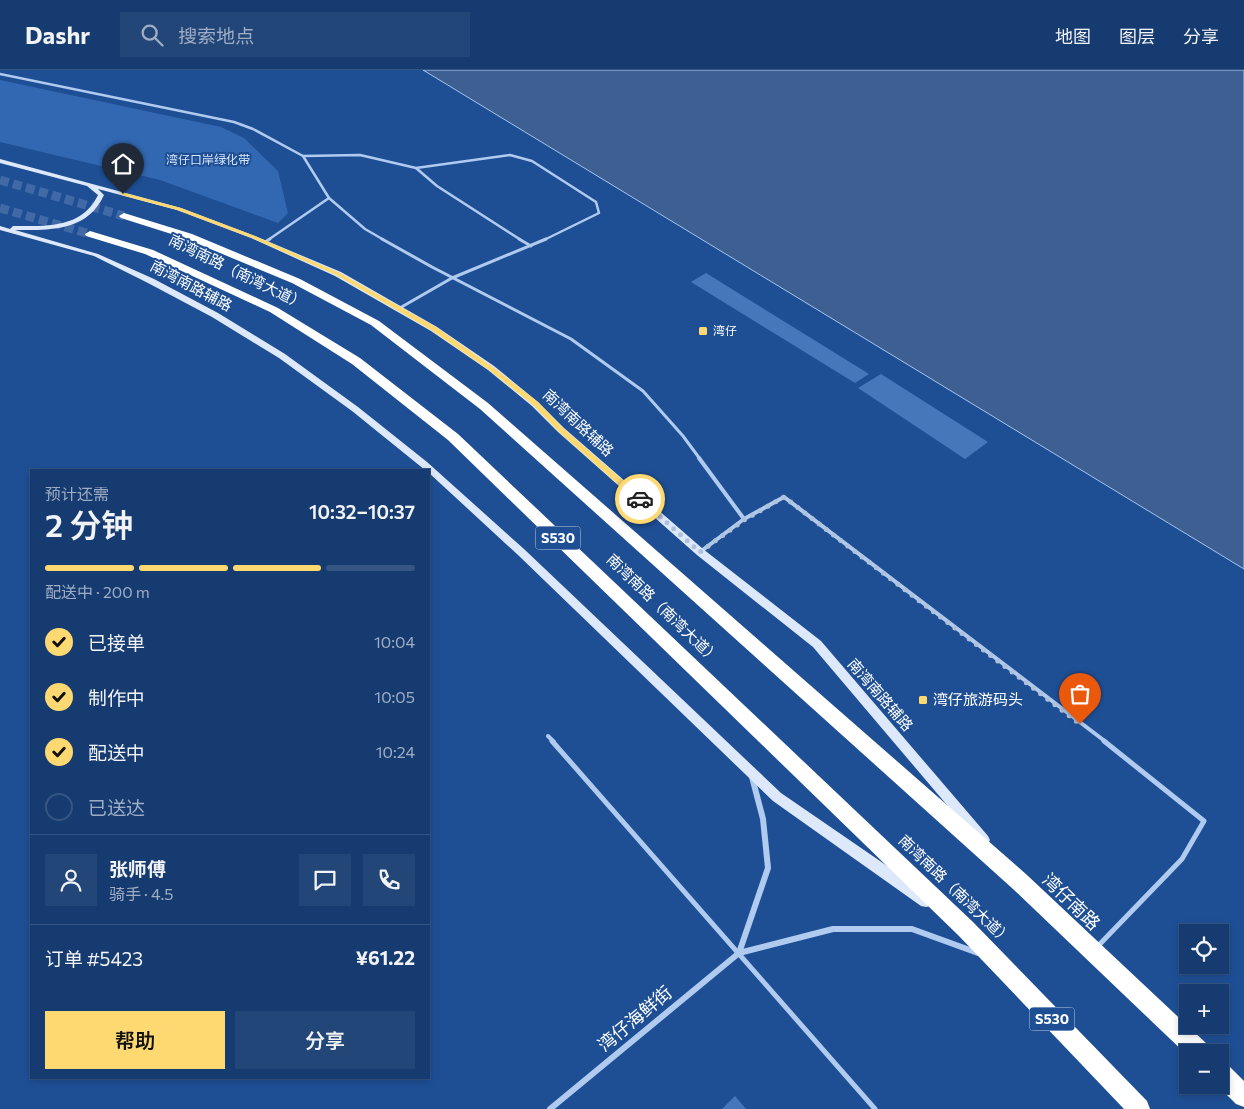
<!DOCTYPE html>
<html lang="zh">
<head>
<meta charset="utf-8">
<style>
  body { margin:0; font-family:Commissioner,"Noto Sans SC",sans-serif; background:#234678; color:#f1f3f6; height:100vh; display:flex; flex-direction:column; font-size:19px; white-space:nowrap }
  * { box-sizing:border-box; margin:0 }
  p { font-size:16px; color:#9eadc3 }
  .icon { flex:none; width:28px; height:28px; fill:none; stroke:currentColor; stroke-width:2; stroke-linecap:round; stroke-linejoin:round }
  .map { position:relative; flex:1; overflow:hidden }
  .drawer { position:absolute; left:30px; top:399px; width:400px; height:610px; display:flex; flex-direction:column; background:#163b70; border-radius:0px; box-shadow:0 2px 8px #0003,0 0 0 1px #355583 }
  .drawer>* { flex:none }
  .controls { position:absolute; left:1179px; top:854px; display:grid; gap:10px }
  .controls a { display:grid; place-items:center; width:50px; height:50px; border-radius:0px; background:#163b70; box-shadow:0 2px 8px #0003,0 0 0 1px #355583; font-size:25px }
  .pin { position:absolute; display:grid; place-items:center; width:42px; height:42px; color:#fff; margin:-51px -21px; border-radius:50% 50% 50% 0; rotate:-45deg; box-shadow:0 0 5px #0007 }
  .pin .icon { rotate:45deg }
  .courier { position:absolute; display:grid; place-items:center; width:50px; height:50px; margin:-25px; border:4px solid #fed870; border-radius:50%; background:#fff; color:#222; box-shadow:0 1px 6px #0007 }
  .headline em { font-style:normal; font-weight:600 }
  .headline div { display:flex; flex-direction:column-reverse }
  .headline { display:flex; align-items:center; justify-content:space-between; height:85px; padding:0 15px }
  h1 { font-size:32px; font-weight:600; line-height:38px }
  .bar { display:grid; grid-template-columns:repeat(4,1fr); gap:8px 5px; align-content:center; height:60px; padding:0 15px }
  .bar i { height:6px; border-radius:4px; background:#355583 }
  .bar .current { background:#fed870 }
  .bar p { grid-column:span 4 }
  .line { display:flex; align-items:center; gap:12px; padding:0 15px; border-top:1px solid #355583 }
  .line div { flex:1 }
  .round { display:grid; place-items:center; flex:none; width:52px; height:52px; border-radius:0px; background:#234678 }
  ol { padding:0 15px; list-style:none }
  li { display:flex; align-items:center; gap:15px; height:55px }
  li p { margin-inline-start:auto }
  li .icon { padding:5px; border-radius:50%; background:#fed870; color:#111; stroke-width:4 }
  li:last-child { color:#9eadc3 }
  li i { width:28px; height:28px; border:2px solid #355583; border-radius:50% }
  .cta { display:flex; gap:10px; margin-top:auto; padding:10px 15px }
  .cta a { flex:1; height:58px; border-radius:0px; background:#fed870; color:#111; font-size:20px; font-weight:600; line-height:58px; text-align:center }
  .cta a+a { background:#234678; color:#f1f3f6 }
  header { display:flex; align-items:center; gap:30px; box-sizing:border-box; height:70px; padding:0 25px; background:#163b70; border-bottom:1px solid #355583 }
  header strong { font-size:24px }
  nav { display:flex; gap:28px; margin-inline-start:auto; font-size:18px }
  .search { width:350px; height:45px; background:#234678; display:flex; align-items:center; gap:12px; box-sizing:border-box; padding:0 18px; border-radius:0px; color:#9eadc3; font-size:19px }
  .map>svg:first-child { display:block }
  .green { fill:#3268b2 }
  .water { fill:#3d5f92; stroke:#a4c5f0 }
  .building { fill:#4677bb }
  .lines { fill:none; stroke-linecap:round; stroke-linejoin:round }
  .highway-tunnel { stroke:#4069a5; stroke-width:9; stroke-dasharray:9 4.5; stroke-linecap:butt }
  .lane-far3 { stroke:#b0cbef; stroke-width:2.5 }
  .lane-far2 { stroke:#b0cbef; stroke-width:3 }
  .lane-far1 { stroke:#b0cbef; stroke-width:4 }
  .lane { stroke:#b0cbef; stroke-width:5 }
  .street { stroke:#b0cbef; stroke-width:6 }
  .secondary { fill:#dde9fb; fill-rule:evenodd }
  .highway { fill:#fff; fill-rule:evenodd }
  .route { fill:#fed870 }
  .done { stroke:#b0c1da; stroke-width:5; stroke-dasharray:0 9 }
  .poi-dot { fill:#fed870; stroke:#1e4f95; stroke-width:2 }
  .labels { text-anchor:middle; stroke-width:4; stroke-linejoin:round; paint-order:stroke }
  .far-park-label { font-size:12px; fill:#d7e6fa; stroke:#1e4f95 }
  .far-poi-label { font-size:12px; fill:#fff; stroke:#1e4f95; text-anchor:start }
  .shield { fill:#1e4f95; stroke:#bccadf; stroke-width:1 }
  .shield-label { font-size:14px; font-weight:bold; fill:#fff }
  .street-label { font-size:15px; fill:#fff; stroke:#1e4f95 }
  .poi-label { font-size:15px; fill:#fff; stroke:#1e4f95; text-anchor:start }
  .near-street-label { font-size:18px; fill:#fff; stroke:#1e4f95 }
</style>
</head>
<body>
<header>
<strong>Dashr</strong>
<div class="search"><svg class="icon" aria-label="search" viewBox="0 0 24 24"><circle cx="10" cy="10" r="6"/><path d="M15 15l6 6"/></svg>搜索地点</div>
<nav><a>地图</a><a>图层</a><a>分享</a></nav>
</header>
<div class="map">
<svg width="1244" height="1039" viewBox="0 0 1244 1039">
  <rect width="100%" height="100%" fill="#1e4f95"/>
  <!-- green -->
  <polygon class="green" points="0,10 221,57 244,68 278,101 288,143 278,153 160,110 0,72"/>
  <!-- water -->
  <polygon class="water" points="423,0 1244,0 1244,499"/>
  <!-- building -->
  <g class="building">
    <polygon points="706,203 869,304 855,313 691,212"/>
    <polygon points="881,304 988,372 965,389 858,318"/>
    <polygon points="735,1026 746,1039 722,1039"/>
  </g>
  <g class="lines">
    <!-- highway-tunnel -->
    <g class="highway-tunnel">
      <polyline points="0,110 124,146"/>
      <polyline points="0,138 90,164"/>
    </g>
    <!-- lane-far3 -->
    <g class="lane-far3">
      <polyline points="0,4 234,52 253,59 303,86 329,128 365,159 384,170"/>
      <polyline points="303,86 360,85 416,98 510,85 532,91 596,132 599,143 544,170"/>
      <polyline points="416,98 437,116 521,170"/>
      <polyline points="268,170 329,128"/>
    </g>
    <!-- lane-far2 -->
    <g class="lane-far2">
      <polyline points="382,169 432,197 571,269 643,321 683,366 700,389"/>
      <polyline points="519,169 531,176"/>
      <polyline points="265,172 270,169"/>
      <polyline points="398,239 452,208 546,169"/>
    </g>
    <!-- lane-far1 -->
    <g class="lane-far1">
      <polyline points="699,388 744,449"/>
      <polyline points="700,482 744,449 784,427 1106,672"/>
      <polyline points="548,666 554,672"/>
    </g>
    <!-- lane -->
    <g class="lane">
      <polyline points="552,671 875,1039"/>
      <polyline points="1097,877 1182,789 1204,751 1104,671"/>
    </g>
    <!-- street -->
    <g class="street">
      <polyline points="739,883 768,798 763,749 752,707"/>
      <polyline points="550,1039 739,883 833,859 912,859 978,883"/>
    </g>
    <!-- secondary -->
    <path class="secondary" d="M0 89 181 138 255 166 341 202 437 257 494 296 538 332 564 358 703 479 821 571 988 766 990 770 988 774 984 776 980 774 813 577 697 485 558 362 532 336 488 300 431 261 335 206 251 168 177 140 98 119 104 125C87 162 50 160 15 160L98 184 154 209 218 243 285 284 358 337 427 392 524 479 781 723 931 826 932 831 931 836 926 837 921 836 773 731 518 485 429 403V400H425L352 341 279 288 212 247 148 213 94 186 0 160V156L10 159 13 156C45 156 82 159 98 125L87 116 0 93Z"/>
    <!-- highway -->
    <g class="highway">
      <polygon points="124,143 192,164 300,209 379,251 488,333 1027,805 1207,974 1209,982 1188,982 1188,986 1013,819 480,339 371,255 292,213 184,168 121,148 119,146"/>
      <polygon points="90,161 153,180 278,238 360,288 458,364 973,852 1147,1031 1150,1039 1124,1039 959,866 448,370 352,294 270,242 145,184 86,166 85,164"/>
      <polygon points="1220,992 1228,995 1244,1011 1244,1037 1236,1034 1217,1015 1220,1015"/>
    </g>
  </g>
  <!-- route -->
  <polygon class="route" points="121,122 181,138 255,166 340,203 436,257 493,297 538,332 563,358 643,428 643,431 637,431 559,362 533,335 489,300 431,260 336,205 252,168 177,140 121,125"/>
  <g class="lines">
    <!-- done -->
    <polyline class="done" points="640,429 700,482 744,450 784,427 1080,654"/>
  </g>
  <!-- markers -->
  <g class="poi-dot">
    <rect x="698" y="256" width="10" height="10" rx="2.5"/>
    <rect x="918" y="625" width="10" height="10" rx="2.5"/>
  </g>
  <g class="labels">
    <!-- far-park labels -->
    <g class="far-park-label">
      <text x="208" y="94">湾仔口岸绿化带</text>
    </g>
    <!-- far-poi labels -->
    <g class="far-poi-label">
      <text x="713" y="265">湾仔</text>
    </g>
    <!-- shield labels -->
    <g class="shield">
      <rect x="535.5" y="456.5" width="45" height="23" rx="4"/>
      <rect x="1029.5" y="937.5" width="45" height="23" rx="4"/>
    </g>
    <g class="shield-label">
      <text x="558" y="473">S530</text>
      <text x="1052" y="954">S530</text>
    </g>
    <!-- street labels -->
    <g class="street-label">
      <text transform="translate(237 202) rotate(26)" y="5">南湾南路（南湾大道）</text>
      <text transform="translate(191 216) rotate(28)" y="5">南湾南路辅路</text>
      <text transform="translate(578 353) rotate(43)" y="5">南湾南路辅路</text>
      <text transform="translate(663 539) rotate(44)" y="5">南湾南路（南湾大道）</text>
      <text transform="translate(880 625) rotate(49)" y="5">南湾南路辅路</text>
      <text transform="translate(955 820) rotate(44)" y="5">南湾南路（南湾大道）</text>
    </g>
    <!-- poi labels -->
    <g class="poi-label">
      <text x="933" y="635">湾仔旅游码头</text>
    </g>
    <!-- near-street labels -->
    <g class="near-street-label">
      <text transform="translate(1071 832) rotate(44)" y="6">湾仔南路</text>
      <text transform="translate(635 949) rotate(-40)" y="6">湾仔海鲜街</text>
    </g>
  </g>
</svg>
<div class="controls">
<a><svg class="icon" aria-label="locate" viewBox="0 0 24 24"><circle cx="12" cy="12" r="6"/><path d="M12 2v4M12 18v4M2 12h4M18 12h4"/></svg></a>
<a>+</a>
<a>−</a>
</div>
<div class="pin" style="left:1080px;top:654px;background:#ea580c"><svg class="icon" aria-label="bag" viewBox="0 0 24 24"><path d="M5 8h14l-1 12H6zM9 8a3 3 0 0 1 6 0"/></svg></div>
<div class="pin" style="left:123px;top:124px;background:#1f2937"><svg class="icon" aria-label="home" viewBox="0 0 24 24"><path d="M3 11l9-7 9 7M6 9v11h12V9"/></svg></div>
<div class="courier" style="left:640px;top:429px"><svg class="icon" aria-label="car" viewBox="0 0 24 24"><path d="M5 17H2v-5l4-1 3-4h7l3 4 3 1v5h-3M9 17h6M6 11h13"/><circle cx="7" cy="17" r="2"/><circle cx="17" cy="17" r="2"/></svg></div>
<section class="drawer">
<div class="headline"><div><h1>2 分钟</h1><p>预计还需</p></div><em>10:32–10:37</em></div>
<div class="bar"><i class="current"></i><i class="current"></i><i class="current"></i><i></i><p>配送中 · 200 m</p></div>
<ol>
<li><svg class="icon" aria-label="check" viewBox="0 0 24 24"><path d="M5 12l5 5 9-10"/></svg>已接单<p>10:04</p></li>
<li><svg class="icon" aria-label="check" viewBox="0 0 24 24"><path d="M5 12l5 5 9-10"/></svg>制作中<p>10:05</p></li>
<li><svg class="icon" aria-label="check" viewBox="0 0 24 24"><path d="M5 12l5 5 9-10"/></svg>配送中<p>10:24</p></li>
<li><i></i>已送达</li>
</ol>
<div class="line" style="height:90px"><a class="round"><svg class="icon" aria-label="person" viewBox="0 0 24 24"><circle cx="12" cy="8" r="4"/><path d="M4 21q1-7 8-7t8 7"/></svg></a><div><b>张师傅</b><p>骑手 · 4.5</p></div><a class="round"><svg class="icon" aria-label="chat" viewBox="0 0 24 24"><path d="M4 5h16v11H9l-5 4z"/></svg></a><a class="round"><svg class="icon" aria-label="phone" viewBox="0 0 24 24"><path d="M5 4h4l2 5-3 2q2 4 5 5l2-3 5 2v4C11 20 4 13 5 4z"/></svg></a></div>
<div class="line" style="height:65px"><div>订单 #5423</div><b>¥61.22</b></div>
<div class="cta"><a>帮助</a><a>分享</a></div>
</section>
</div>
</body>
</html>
